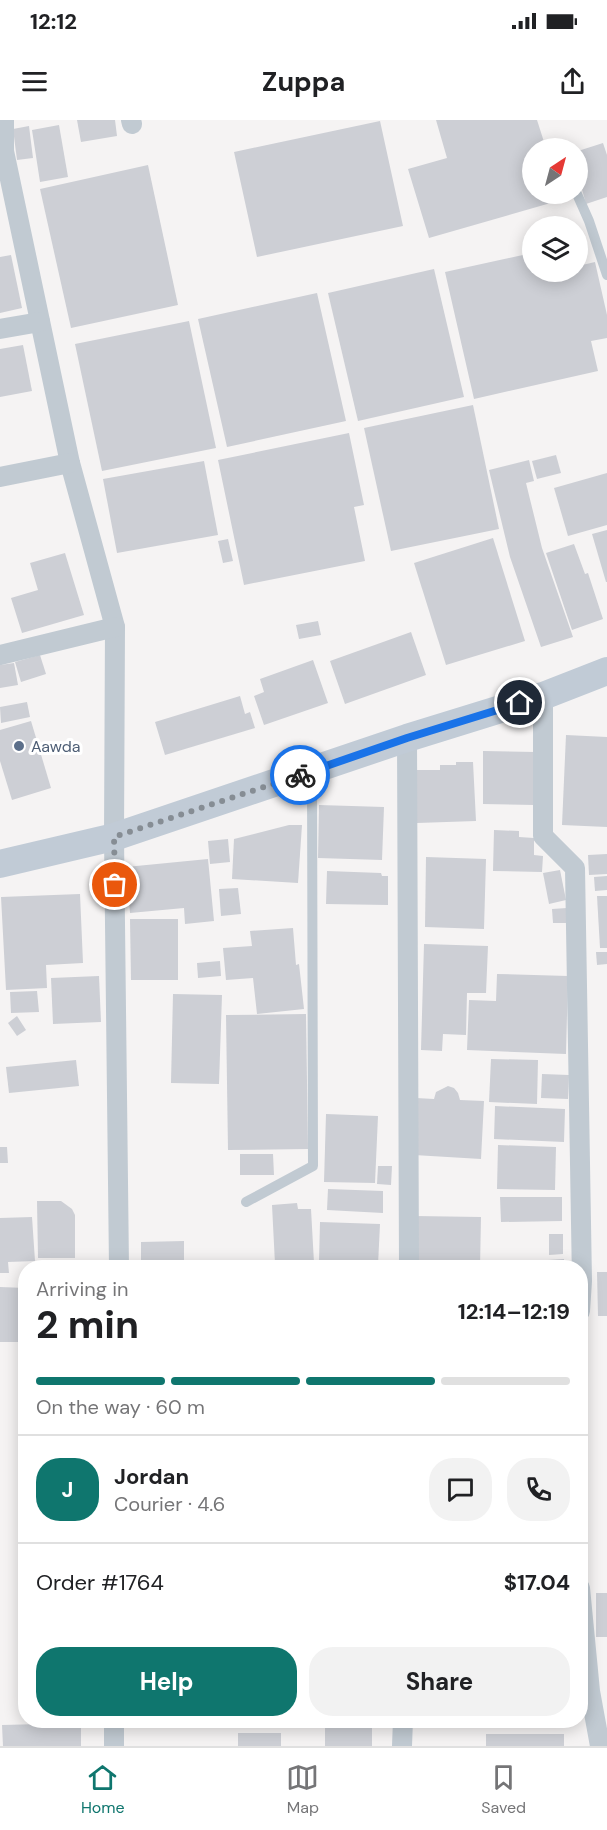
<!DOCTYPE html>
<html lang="en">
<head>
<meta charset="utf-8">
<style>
  body { margin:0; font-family:"DM Sans",sans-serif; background:#f2f2f2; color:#202124; height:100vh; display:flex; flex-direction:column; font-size:22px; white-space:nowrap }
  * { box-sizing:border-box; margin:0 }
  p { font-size:20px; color:#757577 }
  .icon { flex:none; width:33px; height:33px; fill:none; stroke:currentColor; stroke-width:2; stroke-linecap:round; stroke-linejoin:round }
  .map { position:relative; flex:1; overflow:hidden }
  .sheet { position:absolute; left:18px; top:1140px; width:570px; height:468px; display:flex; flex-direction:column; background:#fff; border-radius:24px; box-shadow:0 3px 15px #0003 }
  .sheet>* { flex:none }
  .needle { width:39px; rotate:36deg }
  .fabs { position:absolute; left:522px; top:18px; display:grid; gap:12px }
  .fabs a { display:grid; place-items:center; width:66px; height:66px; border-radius:50%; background:#fff; box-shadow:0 3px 15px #0003; font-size:30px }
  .pin { position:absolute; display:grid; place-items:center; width:51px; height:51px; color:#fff; margin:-26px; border:3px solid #fff; border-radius:50%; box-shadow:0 2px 6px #0007 }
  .courier { position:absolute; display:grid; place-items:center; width:60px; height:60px; margin:-30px; border:4px solid #1a73e8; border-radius:50%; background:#fff; color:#222; box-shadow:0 2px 8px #0007 }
  .head em { font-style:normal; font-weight:700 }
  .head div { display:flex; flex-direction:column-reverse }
  .head { display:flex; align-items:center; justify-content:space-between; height:102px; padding:0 18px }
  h1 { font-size:39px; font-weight:700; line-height:45px }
  .bar { display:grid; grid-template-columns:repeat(4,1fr); gap:9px 6px; align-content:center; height:72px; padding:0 18px }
  .bar i { height:8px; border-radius:4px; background:#e0e0e0 }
  .bar .on { background:#0f766e }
  .bar p { grid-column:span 4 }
  .line { display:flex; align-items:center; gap:15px; padding:0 18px; border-top:2px solid #e0e0e0 }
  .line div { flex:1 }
  .round { display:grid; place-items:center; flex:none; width:63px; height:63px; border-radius:24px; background:#f2f2f2 }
  .primary-button { display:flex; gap:12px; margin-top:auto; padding:12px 18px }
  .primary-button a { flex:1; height:69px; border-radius:24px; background:#0f766e; color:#fff; font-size:24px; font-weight:700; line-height:69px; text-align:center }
  .primary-button a+a { background:#f2f2f2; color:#202124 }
  .status { display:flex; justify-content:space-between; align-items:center; height:42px; padding:0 30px; background:#fff; direction:ltr }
  .status svg { height:16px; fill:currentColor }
  header { display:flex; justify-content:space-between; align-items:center; height:78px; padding:0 18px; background:#fff; font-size:27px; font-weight:700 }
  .menu { display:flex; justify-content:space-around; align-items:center; height:84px; border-top:2px solid #e0e0e0; background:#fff; font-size:16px; color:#757577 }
  .menu a { display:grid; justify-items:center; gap:3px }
  .menu .on { color:#0f766e }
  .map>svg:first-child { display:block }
  .building { fill:#cdcfd5 }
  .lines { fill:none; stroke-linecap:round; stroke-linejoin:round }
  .service { stroke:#c1cad2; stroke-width:10 }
  .minor { stroke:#c1cad2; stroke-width:20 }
  .secondary { stroke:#c1cbd6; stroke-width:28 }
  .done { stroke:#868d94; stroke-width:6; stroke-dasharray:0 10.8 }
  .route { stroke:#1a73e8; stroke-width:8 }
  .service-dot { fill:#5c6f8a; stroke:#fff; stroke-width:2 }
  .labels { text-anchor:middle; stroke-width:6; stroke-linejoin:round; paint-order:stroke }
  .service-label { font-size:16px; fill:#4e5e75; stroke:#fff; text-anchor:start }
</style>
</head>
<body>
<div class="status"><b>12:12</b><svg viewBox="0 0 49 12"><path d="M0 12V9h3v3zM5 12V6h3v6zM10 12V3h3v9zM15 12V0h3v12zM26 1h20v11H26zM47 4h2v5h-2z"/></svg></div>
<header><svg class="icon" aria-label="menu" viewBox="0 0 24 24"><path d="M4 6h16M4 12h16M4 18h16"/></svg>Zuppa<svg class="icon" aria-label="share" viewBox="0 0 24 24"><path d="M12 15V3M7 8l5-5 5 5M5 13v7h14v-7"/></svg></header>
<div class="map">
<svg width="607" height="1626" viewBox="0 0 607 1626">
  <rect width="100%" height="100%" fill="#f5f3f3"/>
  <!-- building -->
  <g class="building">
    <polygon points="77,0 115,0 117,16 81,22"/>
    <polygon points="436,0 537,0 546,28 532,28 532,74 559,74 561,80 429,118 408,49 447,38"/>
    <polygon points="380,1 403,106 257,137 234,32"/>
    <polygon points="59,5 68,57 40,62 32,10"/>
    <polygon points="29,6 33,38 17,40 13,9"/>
    <polygon points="603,23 607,35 607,77 586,84 578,55 578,31"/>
    <polygon points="148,45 178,185 71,208 40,69"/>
    <polygon points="532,133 532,152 578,152 578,146 595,142 607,195 607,218 591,221 598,251 474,279 445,152"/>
    <polygon points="11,135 22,188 0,193 0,137"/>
    <polygon points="434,149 464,277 358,301 328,173"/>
    <polygon points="317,173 346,301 227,327 198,199"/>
    <polygon points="189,201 216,328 102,351 75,224"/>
    <polygon points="23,225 32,271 0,277 0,229"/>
    <polygon points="473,285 499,409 391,431 364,308"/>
    <polygon points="349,313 364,385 354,387 365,441 244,465 218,340"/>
    <polygon points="556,335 561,353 537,359 532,341"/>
    <polygon points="529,340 534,361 526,363 542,428 573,517 541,527 510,437 489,350"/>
    <polygon points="204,341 218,415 117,433 103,359"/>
    <polygon points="607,353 607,405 568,416 554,368"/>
    <polygon points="607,410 607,462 606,462 592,414"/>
    <polygon points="493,418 525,521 446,545 414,443"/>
    <polygon points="228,419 233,441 223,443 218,421"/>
    <polygon points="574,424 585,454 588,453 603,499 572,510 546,433"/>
    <polygon points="65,433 84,495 22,513 11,478 38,470 30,443"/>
    <polygon points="318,501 321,515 299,519 296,505"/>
    <polygon points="411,512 426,555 345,584 330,541"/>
    <polygon points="40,535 46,554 21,562 15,542"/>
    <polygon points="313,540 328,583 264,605 254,576 264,572 260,559"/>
    <polygon points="14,543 18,565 0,568 0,545"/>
    <polygon points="240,576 245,594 250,592 255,608 165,635 155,602"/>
    <polygon points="27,582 30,597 1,603 0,587"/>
    <polygon points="31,601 51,668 12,680 0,641 0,610"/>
    <polygon points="566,615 607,617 607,707 562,705"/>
    <polygon points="483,631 535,632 535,685 483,684"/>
    <polygon points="456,642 473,642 476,701 417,703 414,650 440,650 440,645 456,645"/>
    <polygon points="319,685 384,687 382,740 318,738"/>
    <polygon points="289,705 302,705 298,763 232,759 234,719"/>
    <polygon points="494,710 519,711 519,717 534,718 534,735 543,736 542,752 493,751"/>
    <polygon points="228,719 230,742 210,744 208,721"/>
    <polygon points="607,734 607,754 589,755 588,735"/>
    <polygon points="426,737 486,739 484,809 425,807"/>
    <polygon points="208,739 214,801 185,804 184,788 130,793 126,747"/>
    <polygon points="560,750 566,780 549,784 543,753"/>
    <polygon points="327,751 381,753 382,756 388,756 388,785 326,784"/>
    <polygon points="607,756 607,770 595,771 594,757"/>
    <polygon points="238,768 241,794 221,796 219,769"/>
    <polygon points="80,774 83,843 46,845 47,868 6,870 1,777"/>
    <polygon points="597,776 607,776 607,828 600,828"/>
    <polygon points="567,788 568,803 553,803 552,789"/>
    <polygon points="130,799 178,799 178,860 131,860"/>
    <polygon points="293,808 296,845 299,844 304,889 257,894 253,858 226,860 223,828 252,826 250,811"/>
    <polygon points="424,824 488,826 486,873 467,873 466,915 443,914 442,931 421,930"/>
    <polygon points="596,832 607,832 607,844 597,845"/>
    <polygon points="220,841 221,856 198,858 197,843"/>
    <polygon points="497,854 568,856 566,934 467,930 469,880 496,881"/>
    <polygon points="99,856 101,902 53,904 51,858"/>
    <polygon points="37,871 39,892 11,893 10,872"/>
    <polygon points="173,874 222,875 219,964 171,963"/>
    <polygon points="306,894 308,1029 228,1030 226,895"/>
    <polygon points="17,896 26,910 17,916 8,903"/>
    <polygon points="491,939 538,940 537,984 489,982"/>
    <polygon points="76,940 79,966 9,973 6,947"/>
    <polygon points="542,954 569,955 568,979 541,978"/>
    <polygon points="448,966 454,968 458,973 460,980 484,981 481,1039 414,1035 416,978 434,979 436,972"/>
    <polygon points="495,986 565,989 564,1022 494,1019"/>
    <polygon points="326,994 378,996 375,1063 324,1062"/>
    <polygon points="498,1025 556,1027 555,1070 497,1069"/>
    <polygon points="0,1027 7,1027 8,1043 0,1043"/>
    <polygon points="240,1034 273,1034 274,1055 240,1055"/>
    <polygon points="378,1046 392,1046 391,1065 377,1064"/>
    <polygon points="328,1069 383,1071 383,1093 327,1090"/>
    <polygon points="500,1077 562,1077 562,1101 501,1102"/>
    <polygon points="37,1081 61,1081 72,1089 75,1095 75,1138 38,1138"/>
    <polygon points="297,1083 298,1089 311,1089 314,1143 275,1144 272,1085"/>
    <polygon points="415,1096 481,1097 480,1148 414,1147"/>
    <polygon points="32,1097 35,1141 8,1142 9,1153 0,1153 0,1098"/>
    <polygon points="320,1102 380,1104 378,1145 319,1142"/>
    <polygon points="549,1114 563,1114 563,1134 549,1135"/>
    <polygon points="184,1121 184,1142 141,1143 141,1122"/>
    <polygon points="564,1139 564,1148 549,1148 548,1140"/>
    <polygon points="490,1144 523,1146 523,1148 490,1148"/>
    <polygon points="597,1152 607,1152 607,1196 598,1196"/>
    <polygon points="0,1167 26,1168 26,1222 0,1222"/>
    <rect x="596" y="1473" width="11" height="44"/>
    <rect x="325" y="1600" width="47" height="26"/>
    <polygon points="81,1603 81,1626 3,1626 2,1605"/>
    <rect x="238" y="1613" width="43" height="13"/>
    <rect x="486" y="1614" width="78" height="12"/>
  </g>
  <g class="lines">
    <!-- service -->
    <g class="service">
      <polyline points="577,74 589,101 607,155"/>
      <polyline points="246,1082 313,1046 312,652"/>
    </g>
    <!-- minor -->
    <g class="minor">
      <polyline points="4,0 4,31 70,343 115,507 114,717 119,1148"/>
      <polyline points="131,0 132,4"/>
      <polyline points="0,209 40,202"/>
      <polyline points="0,357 70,343"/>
      <polyline points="0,535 115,507"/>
      <polyline points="543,576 543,716 575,748 582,1161 580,1191"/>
      <polyline points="407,618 409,1148"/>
      <polyline points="580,1468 590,1571 600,1626"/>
      <polyline points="114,1626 114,1600"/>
      <polyline points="402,1626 403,1600"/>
    </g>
    <!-- secondary -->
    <polyline class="secondary" points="0,744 114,717 407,618 543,576 607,551"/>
  </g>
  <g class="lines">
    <!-- done -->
    <polyline class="done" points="115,765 114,717 300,655"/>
    <!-- route -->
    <polyline class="route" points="300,655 407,618 520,583"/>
  </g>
  <!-- markers -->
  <circle class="service-dot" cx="19" cy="626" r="6"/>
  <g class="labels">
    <!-- service labels -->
    <g class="service-label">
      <text x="31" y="632">Aawda</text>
    </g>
  </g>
</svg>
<div class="fabs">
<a><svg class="needle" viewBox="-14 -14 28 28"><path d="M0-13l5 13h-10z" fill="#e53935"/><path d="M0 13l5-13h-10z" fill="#757577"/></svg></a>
<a><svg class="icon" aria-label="layers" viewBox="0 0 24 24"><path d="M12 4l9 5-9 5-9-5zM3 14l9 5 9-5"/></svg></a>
</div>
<div class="pin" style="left:115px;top:765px;background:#ea580c"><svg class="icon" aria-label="bag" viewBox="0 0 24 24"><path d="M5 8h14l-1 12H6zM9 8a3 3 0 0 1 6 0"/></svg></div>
<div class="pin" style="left:520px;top:583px;background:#1f2937"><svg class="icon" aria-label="home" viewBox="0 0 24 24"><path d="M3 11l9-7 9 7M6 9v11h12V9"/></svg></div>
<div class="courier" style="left:300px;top:655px"><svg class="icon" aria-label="bike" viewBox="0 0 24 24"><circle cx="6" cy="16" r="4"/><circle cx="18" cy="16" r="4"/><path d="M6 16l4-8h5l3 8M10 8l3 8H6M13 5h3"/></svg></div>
<section class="sheet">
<div class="head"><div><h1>2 min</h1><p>Arriving in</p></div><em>12:14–12:19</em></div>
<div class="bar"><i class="on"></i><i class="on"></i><i class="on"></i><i></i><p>On the way · 60 m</p></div>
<div class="line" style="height:108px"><b class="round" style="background:#0f766e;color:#fff">J</b><div><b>Jordan</b><p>Courier · 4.6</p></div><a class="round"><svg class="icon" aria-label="chat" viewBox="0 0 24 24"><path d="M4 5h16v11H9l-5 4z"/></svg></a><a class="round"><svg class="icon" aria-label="phone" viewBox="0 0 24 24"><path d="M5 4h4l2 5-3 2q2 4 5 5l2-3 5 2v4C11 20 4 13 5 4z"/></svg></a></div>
<div class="line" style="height:78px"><div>Order #1764</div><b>$17.04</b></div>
<div class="primary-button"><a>Help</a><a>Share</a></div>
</section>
</div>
<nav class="menu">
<a class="on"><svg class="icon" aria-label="home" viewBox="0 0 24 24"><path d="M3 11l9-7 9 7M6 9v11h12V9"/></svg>Home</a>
<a><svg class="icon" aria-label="map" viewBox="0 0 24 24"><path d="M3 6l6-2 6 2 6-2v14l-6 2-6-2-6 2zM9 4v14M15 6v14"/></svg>Map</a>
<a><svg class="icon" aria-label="saved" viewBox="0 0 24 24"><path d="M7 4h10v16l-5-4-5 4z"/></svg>Saved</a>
</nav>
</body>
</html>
